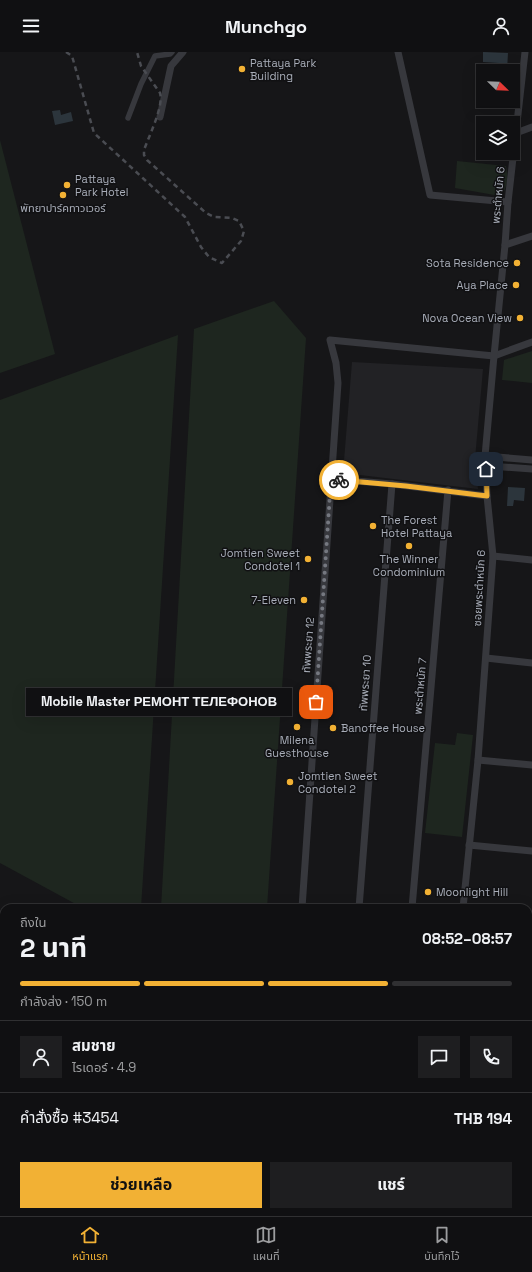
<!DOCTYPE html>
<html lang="th">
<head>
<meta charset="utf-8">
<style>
  body { margin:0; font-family:"Space Grotesk","Noto Sans Thai",sans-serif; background:#1e1e20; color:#f1f3f6; height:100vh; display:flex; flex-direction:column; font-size:15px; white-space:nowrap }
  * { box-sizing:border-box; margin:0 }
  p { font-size:13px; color:#9c9d9f }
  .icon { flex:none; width:22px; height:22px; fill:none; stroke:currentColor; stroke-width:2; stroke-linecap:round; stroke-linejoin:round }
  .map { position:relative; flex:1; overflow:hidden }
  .side { position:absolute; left:0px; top:852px; width:532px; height:312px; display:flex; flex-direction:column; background:#101012; border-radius:12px 12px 0 0; box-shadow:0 4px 16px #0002,0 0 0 1px #303032 }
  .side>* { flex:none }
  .needle { width:26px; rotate:113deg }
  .buttons { position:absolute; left:476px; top:12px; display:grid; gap:8px }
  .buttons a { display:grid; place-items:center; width:44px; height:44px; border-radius:0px; background:#101012; box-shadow:0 4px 16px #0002,0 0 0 1px #303032; font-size:20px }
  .pin { position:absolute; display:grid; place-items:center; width:34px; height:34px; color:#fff; margin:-17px; border-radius:8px; box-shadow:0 2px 6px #0006 }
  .courier { position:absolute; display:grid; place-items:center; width:40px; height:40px; margin:-20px; border:3px solid #f2b134; border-radius:50%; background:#fff; color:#222; box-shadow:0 1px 5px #0007 }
  .bubble { position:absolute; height:28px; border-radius:0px; background:#101012; box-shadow:0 4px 16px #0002,0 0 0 1px #303032; font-size:13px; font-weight:700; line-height:28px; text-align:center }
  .headline em { font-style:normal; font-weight:700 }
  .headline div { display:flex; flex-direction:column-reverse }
  .headline { display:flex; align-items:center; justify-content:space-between; height:68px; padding:0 20px }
  h1 { font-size:26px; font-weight:700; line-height:30px }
  .bar { display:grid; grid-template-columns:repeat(4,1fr); gap:6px 4px; align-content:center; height:48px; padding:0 20px }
  .bar i { height:5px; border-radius:3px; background:#303032 }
  .bar .active { background:#f2b134 }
  .bar p { grid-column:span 4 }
  .line { display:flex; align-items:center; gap:10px; padding:0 20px; border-top:1px solid #303032 }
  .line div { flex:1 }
  .round { display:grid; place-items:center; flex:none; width:42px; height:42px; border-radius:0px; background:#1e1e20 }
  .primary-button { display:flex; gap:8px; margin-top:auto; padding:8px 20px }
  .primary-button a { flex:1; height:46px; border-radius:0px; background:#f2b134; color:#111; font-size:16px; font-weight:700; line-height:46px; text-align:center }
  .primary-button a+a { background:#1e1e20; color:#f1f3f6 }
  header { display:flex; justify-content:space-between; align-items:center; height:52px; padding:0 20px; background:#101012; font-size:18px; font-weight:700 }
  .tabs { display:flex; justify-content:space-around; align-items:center; height:56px; border-top:1px solid #303032; background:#101012; font-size:11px; color:#9c9d9f }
  .tabs a { display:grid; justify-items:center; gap:2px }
  .tabs .active { color:#f2b134 }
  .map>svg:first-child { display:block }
  .built { fill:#222225 }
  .green { fill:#1e261f }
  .water { fill:#2c353c }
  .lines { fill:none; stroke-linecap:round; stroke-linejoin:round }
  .pedestrian { stroke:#37383d; stroke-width:5.5 }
  .minor { stroke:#37383d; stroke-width:7 }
  .tertiary { stroke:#37383d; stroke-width:9 }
  .secondary { stroke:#45474d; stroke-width:10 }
  .rail { stroke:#4a4c52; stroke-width:2.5; stroke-dasharray:5 4; stroke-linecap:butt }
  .done { stroke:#757880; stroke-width:4; stroke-dasharray:0 7.2 }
  .route { stroke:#f2b134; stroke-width:5 }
  .poi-dot { fill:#f2b134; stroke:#111113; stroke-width:1.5 }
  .labels { text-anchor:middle; stroke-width:3; stroke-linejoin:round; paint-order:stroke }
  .poi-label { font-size:11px; fill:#a8adb8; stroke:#111113; text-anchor:start }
  .street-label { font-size:11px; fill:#a8adb8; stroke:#111113 }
</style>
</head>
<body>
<header><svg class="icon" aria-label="menu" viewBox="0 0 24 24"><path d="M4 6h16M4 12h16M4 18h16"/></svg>Munchgo<svg class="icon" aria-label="person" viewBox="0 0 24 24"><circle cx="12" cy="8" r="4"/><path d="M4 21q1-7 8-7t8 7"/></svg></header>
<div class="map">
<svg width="532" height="1164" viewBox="0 0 532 1164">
  <rect width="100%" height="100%" fill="#161618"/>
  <!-- built -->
  <polygon class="built" points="352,310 483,317 475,407 478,437 343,421"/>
  <!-- green -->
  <g class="green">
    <polygon points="0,88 55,302 0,321"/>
    <path d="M457 109 506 114C508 122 508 138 500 144L455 136Z"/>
    <polygon points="274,249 306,286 267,856 161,856 194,277"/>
    <polygon points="178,283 141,856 83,856 0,811 0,348"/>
    <polygon points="532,299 532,331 502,328 504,308"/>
    <polygon points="457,681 473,683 462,785 425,781 435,691 455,693"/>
    <polygon points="532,1044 532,1164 500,1164 499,1160 528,1160 528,1046"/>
  </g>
  <!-- water -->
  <g class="water">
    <polygon points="483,0 508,1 507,18 500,19 499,11 483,10"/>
    <polygon points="60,58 61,63 71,60 73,69 55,73 52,59"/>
    <polygon points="508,435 525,436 524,449 514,448 513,454 507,454"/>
  </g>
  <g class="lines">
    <!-- pedestrian -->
    <polyline class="pedestrian" points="128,66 141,32 155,4 170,2 172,0"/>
    <!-- minor -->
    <g class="minor">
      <polyline points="398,0 430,143 508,150"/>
      <polyline points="160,65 171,14 183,0"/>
      <polyline points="516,81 532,75"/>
      <polyline points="505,193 532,184"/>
      <polyline points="485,404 532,408"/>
      <polyline points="503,415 532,417"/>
      <polyline points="331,427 392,432 487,444"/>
      <polyline points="493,504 532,508"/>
      <polyline points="486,606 532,611"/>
      <polyline points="478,708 532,713"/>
      <polyline points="469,793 532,799"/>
      <polyline points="302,856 338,331 336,311 330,288 494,304 532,290"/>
      <polyline points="359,856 392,432"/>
      <polyline points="412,856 448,438"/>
      <polyline points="463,856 478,708 493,504 487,444 485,404 494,304 505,193 508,150 525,0"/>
      <polyline points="528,893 532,893"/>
      <polyline points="528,926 532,924"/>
      <polyline points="451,1160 453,1164"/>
    </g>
    <!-- tertiary -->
    <polyline class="tertiary" points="528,999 532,997"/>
    <!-- secondary -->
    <g class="secondary">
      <polyline points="0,867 4,868"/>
      <polyline points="0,880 4,881"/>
      <polyline points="393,1160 396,1164"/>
      <polyline points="407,1160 409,1164"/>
    </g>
    <!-- rail -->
    <path class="rail" d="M66 0 72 4 94 81 185 165 201 195 209 205 222 211 241 189 244 179 239 169 232 166 214 165 206 161 147 108 144 103V98C149 84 164 54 160 41L141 14 137 0"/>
  </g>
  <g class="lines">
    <!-- done -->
    <polyline class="done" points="316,650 331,427 339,428"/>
    <!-- route -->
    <polyline class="route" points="339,428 406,434 487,444 486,417"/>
  </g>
  <!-- markers -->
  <g class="poi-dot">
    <circle cx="242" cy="17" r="4"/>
    <circle cx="67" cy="133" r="4"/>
    <circle cx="63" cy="143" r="4"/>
    <circle cx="517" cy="211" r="4"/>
    <circle cx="516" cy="233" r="4"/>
    <circle cx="520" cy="266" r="4"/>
    <circle cx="373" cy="474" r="4"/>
    <circle cx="409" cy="494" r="4"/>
    <circle cx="308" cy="507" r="4"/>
    <circle cx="304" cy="548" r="4"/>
    <circle cx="297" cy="675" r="4"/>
    <circle cx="333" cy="676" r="4"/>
    <circle cx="290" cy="730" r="4"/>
    <circle cx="428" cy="840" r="4"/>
  </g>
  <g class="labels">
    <!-- poi labels -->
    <g class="poi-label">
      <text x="250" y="15">Pattaya Park<tspan x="250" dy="13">Building</tspan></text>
      <text x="75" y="131">Pattaya<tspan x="75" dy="13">Park Hotel</tspan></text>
      <text x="63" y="160" text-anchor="middle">พัทยาปาร์คทาวเวอร์</text>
      <text x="509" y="215" text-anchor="end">Sota Residence</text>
      <text x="508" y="237" text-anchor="end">Aya Place</text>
      <text x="512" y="270" text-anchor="end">Nova Ocean View</text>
      <text x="381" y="472">The Forest<tspan x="381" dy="13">Hotel Pattaya</tspan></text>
      <text x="300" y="505" text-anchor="end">Jomtien Sweet<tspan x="300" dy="13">Condotel 1</tspan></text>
      <text x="409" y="511" text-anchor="middle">The Winner<tspan x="409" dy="13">Condominium</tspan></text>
      <text x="296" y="552" text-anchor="end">7-Eleven</text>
      <text x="341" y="680">Banoffee House</text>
      <text x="297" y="692" text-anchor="middle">Milena<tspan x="297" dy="13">Guesthouse</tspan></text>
      <text x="298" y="728">Jomtien Sweet<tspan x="298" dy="13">Condotel 2</tspan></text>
      <text x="436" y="844">Moonlight Hill</text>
    </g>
    <!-- street labels -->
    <g class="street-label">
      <text transform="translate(498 143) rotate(-85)" y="4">พระตำหนัก 6</text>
      <text transform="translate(479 536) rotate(-87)" y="4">ซอยพระตำหนัก 6</text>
      <text transform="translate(308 593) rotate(-86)" y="4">ทัพพระยา 12</text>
      <text transform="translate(365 631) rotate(-86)" y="4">ทัพพระยา 10</text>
      <text transform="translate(420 634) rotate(-85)" y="4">พระตำหนัก 7</text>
    </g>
  </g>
</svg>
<div class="buttons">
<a><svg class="needle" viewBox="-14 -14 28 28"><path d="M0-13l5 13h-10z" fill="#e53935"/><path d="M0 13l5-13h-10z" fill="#9c9d9f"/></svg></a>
<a><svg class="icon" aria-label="layers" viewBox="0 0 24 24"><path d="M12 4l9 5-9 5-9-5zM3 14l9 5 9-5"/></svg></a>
</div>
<div class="pin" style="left:316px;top:650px;background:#ea580c"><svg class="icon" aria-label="bag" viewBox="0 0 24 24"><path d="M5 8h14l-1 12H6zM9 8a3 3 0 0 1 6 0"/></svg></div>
<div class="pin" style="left:486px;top:417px;background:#1f2937"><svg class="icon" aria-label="home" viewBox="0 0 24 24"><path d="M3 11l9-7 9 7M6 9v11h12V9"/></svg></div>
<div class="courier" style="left:339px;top:428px"><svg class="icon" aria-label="bike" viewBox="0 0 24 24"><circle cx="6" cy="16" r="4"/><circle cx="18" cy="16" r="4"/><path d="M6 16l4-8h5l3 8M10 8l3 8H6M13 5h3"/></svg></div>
<div class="bubble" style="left:26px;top:636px;width:266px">Mobile Master РЕМОНТ ТЕЛЕФОНОВ</div>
<section class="side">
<div class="headline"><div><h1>2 นาที</h1><p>ถึงใน</p></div><em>08:52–08:57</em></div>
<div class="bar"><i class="active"></i><i class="active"></i><i class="active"></i><i></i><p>กำลังส่ง · 150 m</p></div>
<div class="line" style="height:72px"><a class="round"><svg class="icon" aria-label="person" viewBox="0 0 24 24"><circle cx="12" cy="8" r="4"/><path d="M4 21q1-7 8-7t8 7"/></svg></a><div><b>สมชาย</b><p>ไรเดอร์ · 4.9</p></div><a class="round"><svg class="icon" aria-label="chat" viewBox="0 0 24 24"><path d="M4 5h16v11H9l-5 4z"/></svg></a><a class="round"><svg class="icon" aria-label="phone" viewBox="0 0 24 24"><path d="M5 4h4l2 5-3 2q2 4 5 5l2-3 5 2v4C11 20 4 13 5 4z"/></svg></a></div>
<div class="line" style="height:52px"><div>คำสั่งซื้อ #3454</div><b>THB 194</b></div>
<div class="primary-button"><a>ช่วยเหลือ</a><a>แชร์</a></div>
</section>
</div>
<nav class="tabs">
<a class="active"><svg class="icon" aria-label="home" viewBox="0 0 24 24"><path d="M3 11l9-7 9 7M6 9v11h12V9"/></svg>หน้าแรก</a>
<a><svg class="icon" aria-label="map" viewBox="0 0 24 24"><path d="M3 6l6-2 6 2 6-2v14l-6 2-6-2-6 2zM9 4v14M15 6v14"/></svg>แผนที่</a>
<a><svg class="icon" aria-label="saved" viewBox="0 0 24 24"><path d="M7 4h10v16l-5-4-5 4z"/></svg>บันทึกไว้</a>
</nav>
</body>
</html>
